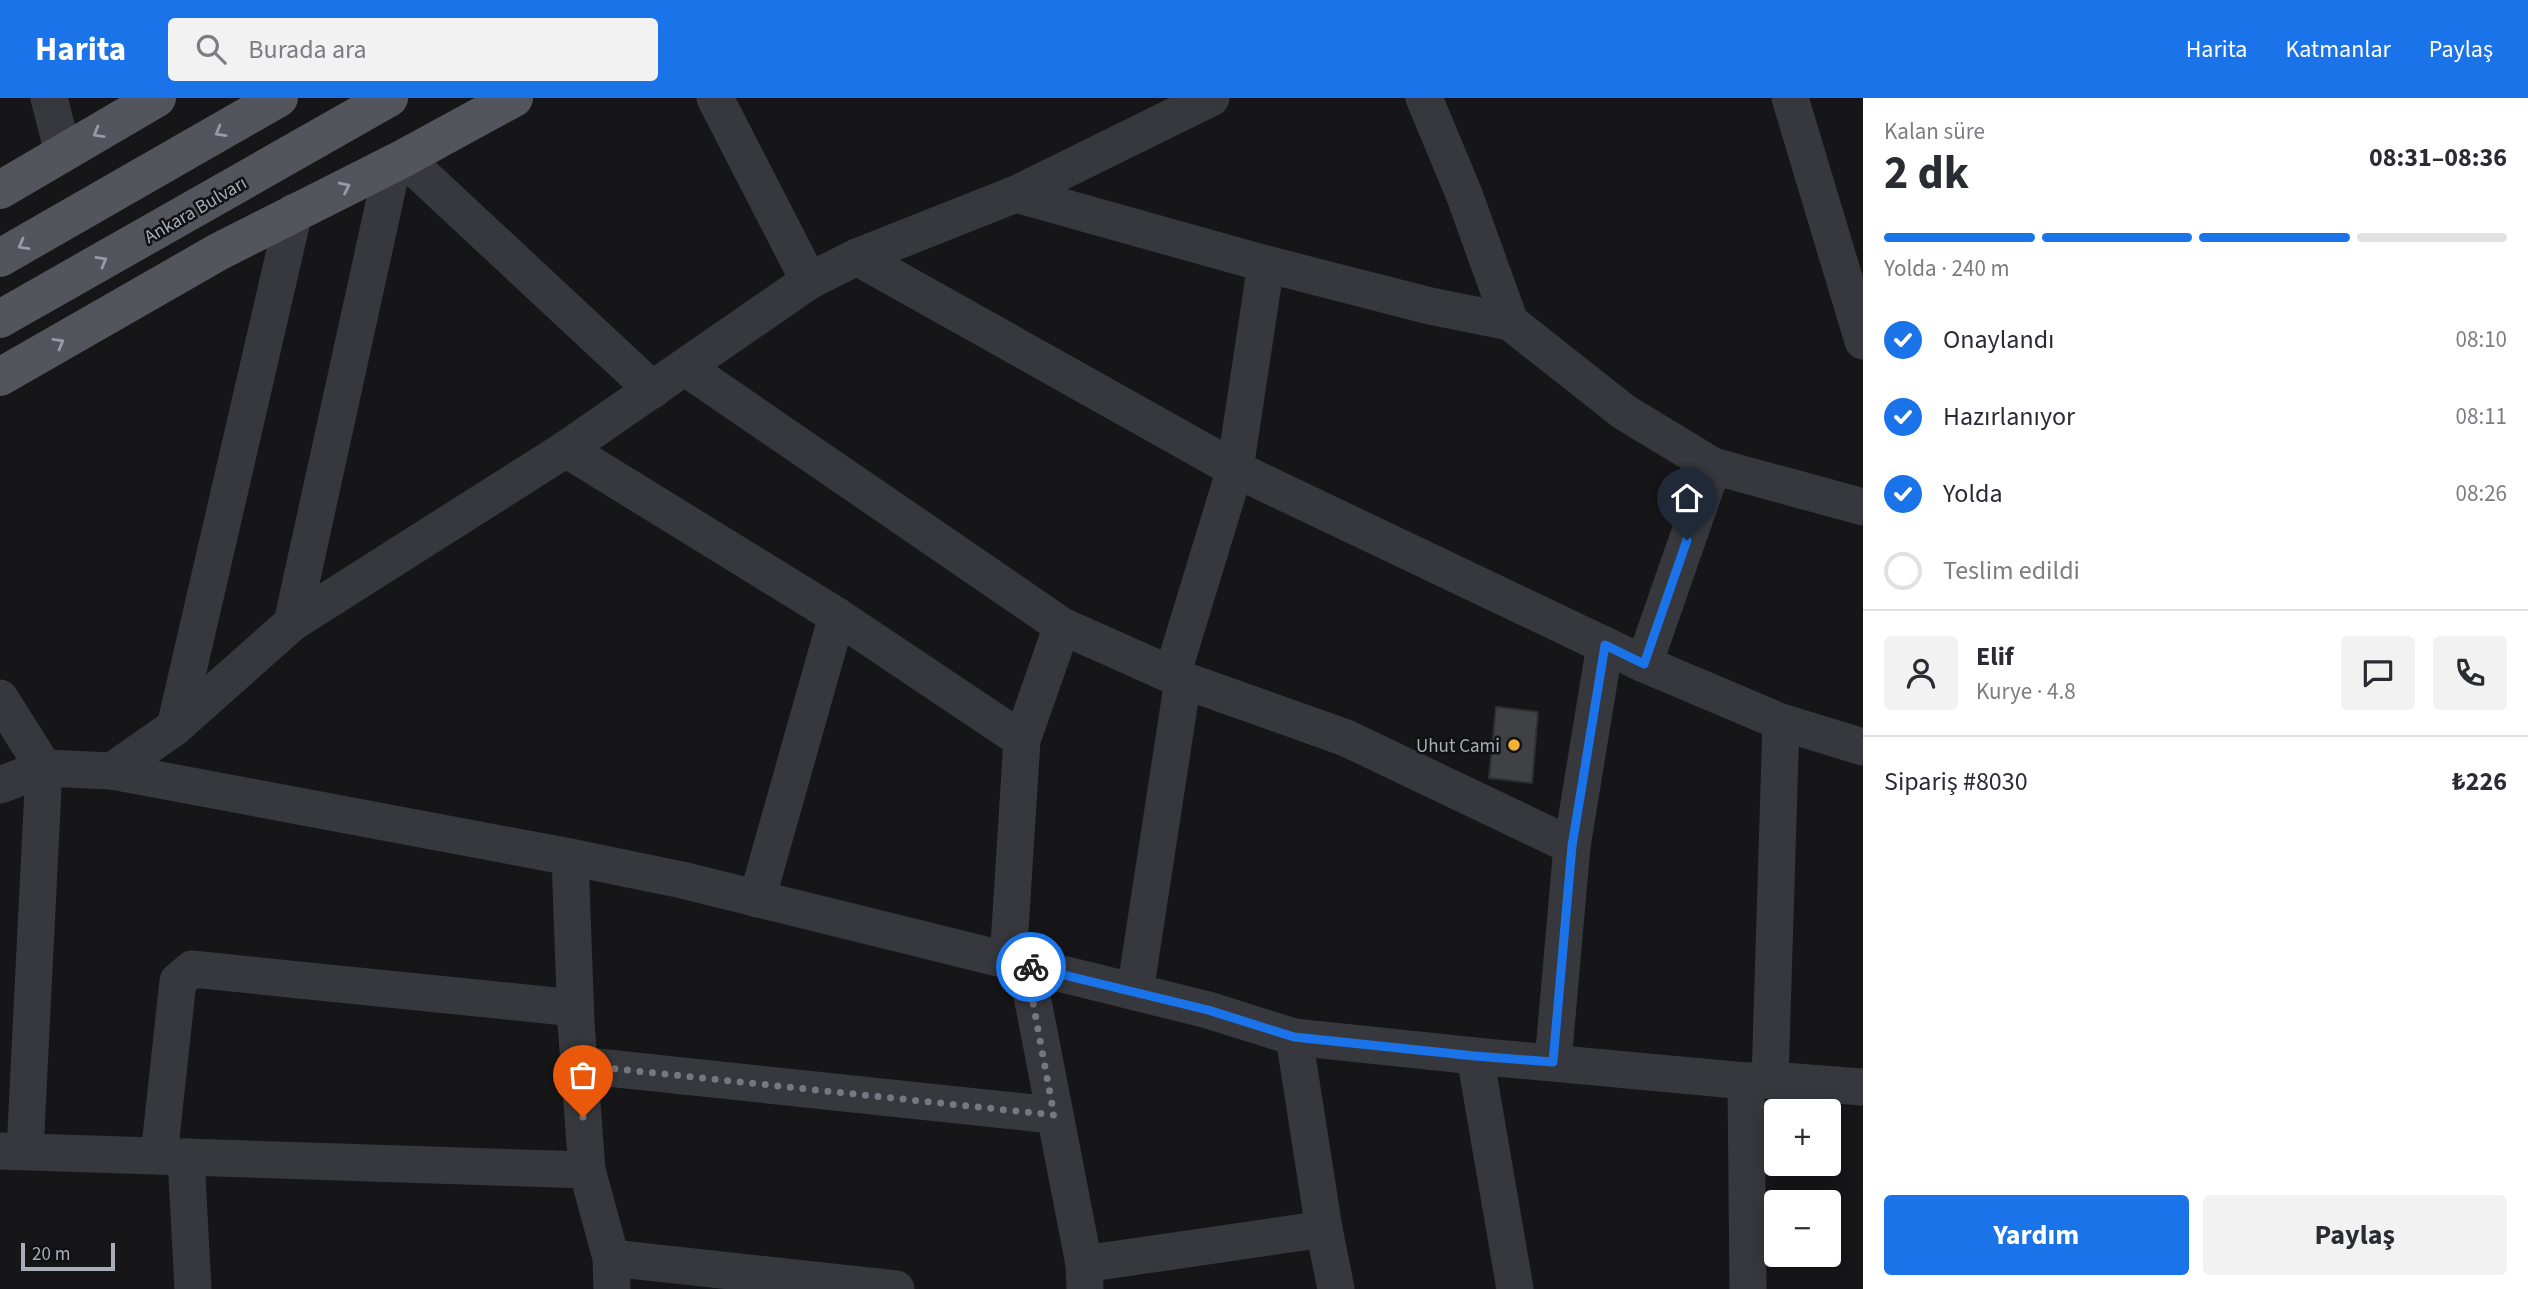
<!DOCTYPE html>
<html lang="tr">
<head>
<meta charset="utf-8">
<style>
  body { margin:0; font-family:"Source Sans 3",sans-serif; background:#f2f2f3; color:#2b2b33; height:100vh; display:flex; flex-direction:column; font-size:26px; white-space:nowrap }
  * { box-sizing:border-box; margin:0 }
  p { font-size:23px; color:#7c7c81 }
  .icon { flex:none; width:38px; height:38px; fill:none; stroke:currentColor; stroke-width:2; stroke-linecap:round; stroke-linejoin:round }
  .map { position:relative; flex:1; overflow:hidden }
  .details { display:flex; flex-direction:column; background:#fff; width:665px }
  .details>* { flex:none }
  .fabs { position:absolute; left:1764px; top:1001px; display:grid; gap:14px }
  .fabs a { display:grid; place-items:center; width:77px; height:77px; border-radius:7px; background:#fff; box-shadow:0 4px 18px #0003; font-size:35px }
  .scale { position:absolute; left:21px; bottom:18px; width:94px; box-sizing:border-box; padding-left:7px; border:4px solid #a8adb8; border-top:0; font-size:19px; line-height:24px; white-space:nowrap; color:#a8adb8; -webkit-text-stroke:5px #111113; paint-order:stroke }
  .pin { position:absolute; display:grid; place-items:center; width:60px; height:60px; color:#fff; margin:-72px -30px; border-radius:50% 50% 50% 0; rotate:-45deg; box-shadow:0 0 7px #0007 }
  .pin .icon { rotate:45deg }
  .courier { position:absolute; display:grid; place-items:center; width:70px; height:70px; margin:-35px; border:5px solid #1a73e8; border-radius:50%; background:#fff; color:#222; box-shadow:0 2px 9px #0007 }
  .summary em { font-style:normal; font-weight:700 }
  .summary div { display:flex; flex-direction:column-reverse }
  .summary { display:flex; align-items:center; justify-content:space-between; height:119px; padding:0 21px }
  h1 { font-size:46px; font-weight:700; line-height:52px }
  .bar { display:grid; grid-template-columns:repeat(4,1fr); gap:10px 7px; align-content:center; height:84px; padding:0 21px }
  .bar i { height:9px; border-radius:5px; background:#e1e1e2 }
  .bar .on { background:#1a73e8 }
  .bar p { grid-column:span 4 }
  .line { display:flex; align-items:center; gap:18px; padding:0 21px; border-top:2px solid #e1e1e2 }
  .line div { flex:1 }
  .round { display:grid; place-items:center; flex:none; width:74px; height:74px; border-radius:7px; background:#f2f2f3 }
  ol { padding:0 21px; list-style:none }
  li { display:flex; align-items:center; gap:21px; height:77px }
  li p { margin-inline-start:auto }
  li .icon { padding:7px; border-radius:50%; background:#1a73e8; color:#fff; stroke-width:4 }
  li:last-child { color:#7c7c81 }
  li i { width:38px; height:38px; border:4px solid #e1e1e2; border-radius:50% }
  .action { display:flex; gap:14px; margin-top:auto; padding:14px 21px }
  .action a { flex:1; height:80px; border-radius:7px; background:#1a73e8; color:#fff; font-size:28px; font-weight:700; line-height:80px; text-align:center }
  .action a+a { background:#f2f2f3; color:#2b2b33 }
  header { display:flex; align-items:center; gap:42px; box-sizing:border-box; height:98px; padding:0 35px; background:#1a73e8; color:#fff }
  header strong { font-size:33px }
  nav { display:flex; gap:38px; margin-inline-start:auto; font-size:24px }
  .search { width:490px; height:63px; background:#f2f2f3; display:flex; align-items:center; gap:18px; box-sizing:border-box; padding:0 24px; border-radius:7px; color:#7c7c81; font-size:26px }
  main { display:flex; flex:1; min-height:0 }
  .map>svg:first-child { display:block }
  .building { fill:#404145; stroke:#303034; stroke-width:2 }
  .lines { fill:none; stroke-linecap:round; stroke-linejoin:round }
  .minor { stroke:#37383d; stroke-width:37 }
  .major { stroke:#53555c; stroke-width:38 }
  .oneway { stroke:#979ba6 }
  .done { stroke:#757880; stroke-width:7; stroke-dasharray:0 12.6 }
  .route { stroke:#1a73e8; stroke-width:9 }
  .poi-dot { fill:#f2b134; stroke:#111113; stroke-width:2.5 }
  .labels { text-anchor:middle; stroke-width:5; stroke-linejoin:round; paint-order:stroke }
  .street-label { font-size:19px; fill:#a8adb8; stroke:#111113 }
  .poi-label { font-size:19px; fill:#a8adb8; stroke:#111113; text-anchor:end }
</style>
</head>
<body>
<header>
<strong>Harita</strong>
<div class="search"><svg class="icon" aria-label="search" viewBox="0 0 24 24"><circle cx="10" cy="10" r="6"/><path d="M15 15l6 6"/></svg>Burada ara</div>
<nav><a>Harita</a><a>Katmanlar</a><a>Paylaş</a></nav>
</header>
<main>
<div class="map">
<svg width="1863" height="1191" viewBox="0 0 1863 1191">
  <rect width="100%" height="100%" fill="#161618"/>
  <!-- building -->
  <polygon class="building" points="1496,609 1538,614 1532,685 1489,680"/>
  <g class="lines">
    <!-- minor -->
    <g class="minor">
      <polyline points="49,0 63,55"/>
      <polyline points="715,0 809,183"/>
      <polyline points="1424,0 1464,96 1510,224"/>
      <polyline points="1790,0 1863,243"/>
      <polyline points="404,60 653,292"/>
      <polyline points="1016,96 1266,166 1430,208 1510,224 1624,314 1713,368 1863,409"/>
      <polyline points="857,159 1235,371 1644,566 1781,624 1863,649"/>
      <polyline points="686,270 1062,528 1183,582 1346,640 1572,748"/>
      <polyline points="566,351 837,518 1022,642"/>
      <polyline points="292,525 393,65"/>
      <polyline points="1644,566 1713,368"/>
      <polyline points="1172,577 1235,371 1266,166"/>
      <polyline points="0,600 44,670 25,1053"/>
      <polyline points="175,629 294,114"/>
      <polyline points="112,673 570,759 682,782 1208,912 1294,939 1475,958 1746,983 1770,982 1863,989"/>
      <polyline points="0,687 44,670 112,673 175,629 292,525 566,351 809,183 857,159 1016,96 1211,0"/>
      <polyline points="570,759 576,925 587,1072 611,1160 612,1191"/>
      <polyline points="757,801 837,518"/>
      <polyline points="1008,863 1022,642 1062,528"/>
      <polyline points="1026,867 1084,1166 1085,1191"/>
      <polyline points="1135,894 1183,582"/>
      <polyline points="1294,939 1324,1131 1336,1191"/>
      <polyline points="1475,958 1515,1191"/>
      <polyline points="1553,964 1572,748 1605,547"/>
      <polyline points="579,967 1053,1017"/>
      <polyline points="1770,982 1781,624"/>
      <polyline points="1746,983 1748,1191"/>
      <polyline points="0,1053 587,1072"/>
      <polyline points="159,1058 178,883 192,871 575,910"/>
      <polyline points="186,1059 193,1191"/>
      <polyline points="611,1160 896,1191"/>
      <polyline points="1084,1166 1324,1131"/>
    </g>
    <!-- major -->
    <g class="major">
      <polyline points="0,92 157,0"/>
      <polyline points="0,160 279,0"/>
      <polyline points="0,221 389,0"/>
      <polyline points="0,279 218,154 404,60 514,0"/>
    </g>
  </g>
  <!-- one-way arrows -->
  <defs><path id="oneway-chevron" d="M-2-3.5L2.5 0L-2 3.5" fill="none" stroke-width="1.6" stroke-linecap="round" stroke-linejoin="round" transform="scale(1.75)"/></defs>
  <g class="oneway">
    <use href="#oneway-chevron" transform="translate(220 34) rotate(150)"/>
    <use href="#oneway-chevron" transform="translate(98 35) rotate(150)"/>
    <use href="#oneway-chevron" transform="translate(345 89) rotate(-26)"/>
    <use href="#oneway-chevron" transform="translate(23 147) rotate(151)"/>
    <use href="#oneway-chevron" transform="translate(102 163) rotate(-30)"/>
    <use href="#oneway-chevron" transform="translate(59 245) rotate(-30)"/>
  </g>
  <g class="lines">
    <!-- done -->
    <polyline class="done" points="583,1019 579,967 1054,1017 1026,867 1031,869"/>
    <!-- route -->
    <polyline class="route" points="1031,869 1208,912 1294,939 1475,958 1553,964 1572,748 1605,547 1644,566 1687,442"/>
  </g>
  <!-- markers -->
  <circle class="poi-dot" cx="1514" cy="647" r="7"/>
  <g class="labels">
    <!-- street labels -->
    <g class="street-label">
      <text transform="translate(195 111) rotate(-30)" y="7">Ankara Bulvarı</text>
    </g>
    <!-- poi labels -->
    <g class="poi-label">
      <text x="1500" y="654">Uhut Cami</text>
    </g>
  </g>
</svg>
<div class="fabs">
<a>+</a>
<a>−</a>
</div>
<div class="scale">20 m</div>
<div class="pin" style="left:583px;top:1019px;background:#ea580c"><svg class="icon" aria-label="bag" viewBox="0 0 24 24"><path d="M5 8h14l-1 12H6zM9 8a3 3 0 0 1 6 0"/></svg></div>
<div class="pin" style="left:1687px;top:442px;background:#1f2937"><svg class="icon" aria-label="home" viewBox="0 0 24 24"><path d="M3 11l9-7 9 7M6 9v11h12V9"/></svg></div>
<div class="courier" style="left:1031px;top:869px"><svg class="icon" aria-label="bike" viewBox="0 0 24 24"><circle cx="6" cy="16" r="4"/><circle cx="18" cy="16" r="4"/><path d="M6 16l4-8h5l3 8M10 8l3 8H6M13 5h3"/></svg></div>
</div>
<section class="details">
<div class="summary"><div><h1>2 dk</h1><p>Kalan süre</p></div><em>08:31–08:36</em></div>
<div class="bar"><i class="on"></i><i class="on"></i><i class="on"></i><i></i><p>Yolda · 240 m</p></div>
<ol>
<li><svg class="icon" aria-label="check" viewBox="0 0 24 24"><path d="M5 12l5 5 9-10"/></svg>Onaylandı<p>08:10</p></li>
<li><svg class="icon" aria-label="check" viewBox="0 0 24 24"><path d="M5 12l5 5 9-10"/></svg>Hazırlanıyor<p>08:11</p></li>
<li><svg class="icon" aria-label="check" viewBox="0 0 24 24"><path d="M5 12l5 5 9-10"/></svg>Yolda<p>08:26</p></li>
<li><i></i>Teslim edildi</li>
</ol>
<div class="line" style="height:126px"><a class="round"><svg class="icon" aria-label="person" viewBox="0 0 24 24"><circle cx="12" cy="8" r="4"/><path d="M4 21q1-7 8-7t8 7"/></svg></a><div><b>Elif</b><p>Kurye · 4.8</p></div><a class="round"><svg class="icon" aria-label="chat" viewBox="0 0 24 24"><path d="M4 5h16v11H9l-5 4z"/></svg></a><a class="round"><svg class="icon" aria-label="phone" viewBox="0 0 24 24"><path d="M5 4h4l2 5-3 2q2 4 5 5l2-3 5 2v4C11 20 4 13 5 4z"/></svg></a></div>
<div class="line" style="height:91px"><div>Sipariş #8030</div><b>₺226</b></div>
<div class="action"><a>Yardım</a><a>Paylaş</a></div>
</section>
</main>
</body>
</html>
